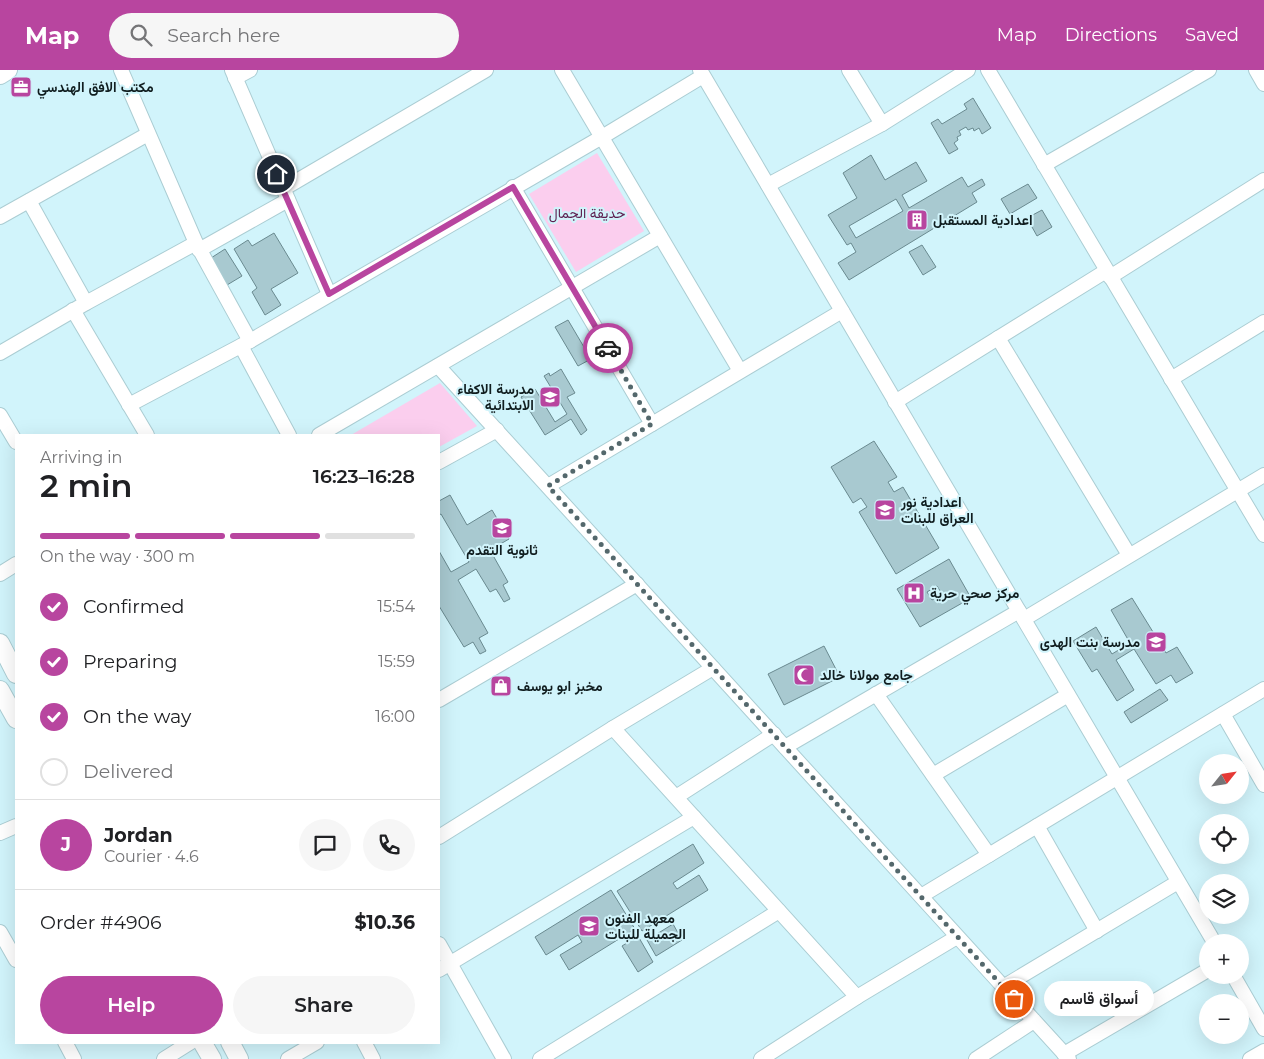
<!DOCTYPE html>
<html lang="en">
<head>
<meta charset="utf-8">
<style>
  body { margin:0; font-family:Montserrat,Vazirmatn,sans-serif; background:#f6f6f6; color:#202124; height:100vh; display:flex; flex-direction:column; font-size:19px; white-space:nowrap }
  * { box-sizing:border-box; margin:0 }
  p { font-size:16px; color:#757577 }
  .icon { flex:none; width:28px; height:28px; fill:none; stroke:currentColor; stroke-width:2; stroke-linecap:round; stroke-linejoin:round }
  .map { position:relative; flex:1; overflow:hidden }
  .sheet { position:absolute; left:15px; top:364px; width:425px; height:610px; display:flex; flex-direction:column; background:#fff; border-radius:0px; box-shadow:0 5px 20px #0002 }
  .sheet>* { flex:none }
  .needle { width:32px; rotate:60deg }
  .buttons { position:absolute; left:1199px; top:684px; display:grid; gap:10px }
  .buttons a { display:grid; place-items:center; width:50px; height:50px; border-radius:50%; background:#fff; box-shadow:0 5px 20px #0002; font-size:25px }
  .pin { position:absolute; display:grid; place-items:center; width:42px; height:42px; color:#fff; margin:-21px; border:2px solid #fff; border-radius:50%; box-shadow:0 1px 5px #0007 }
  .courier { position:absolute; display:grid; place-items:center; width:50px; height:50px; margin:-25px; border:4px solid #b8459f; border-radius:50%; background:#fff; color:#222; box-shadow:0 1px 6px #0007 }
  .bubble { position:absolute; height:35px; border-radius:18px; background:#fff; box-shadow:0 5px 20px #0002; font-size:16px; font-weight:600; line-height:35px; text-align:center }
  .headline em { font-style:normal; font-weight:600 }
  .headline div { display:flex; flex-direction:column-reverse }
  .headline { display:flex; align-items:center; justify-content:space-between; height:85px; padding:0 25px }
  h1 { font-size:32px; font-weight:600; line-height:38px }
  .bar { display:grid; grid-template-columns:repeat(4,1fr); gap:8px 5px; align-content:center; height:60px; padding:0 25px }
  .bar i { height:6px; border-radius:4px; background:#e0e0e0 }
  .bar .selected { background:#b8459f }
  .bar p { grid-column:span 4 }
  .line { display:flex; align-items:center; gap:12px; padding:0 25px; border-top:1px solid #e0e0e0 }
  .line div { flex:1 }
  .round { display:grid; place-items:center; flex:none; width:52px; height:52px; border-radius:26px; background:#f6f6f6 }
  ol { padding:0 25px; list-style:none }
  li { display:flex; align-items:center; gap:15px; height:55px }
  li p { margin-inline-start:auto }
  li .icon { padding:5px; border-radius:50%; background:#b8459f; color:#fff; stroke-width:4 }
  li:last-child { color:#757577 }
  li i { width:28px; height:28px; border:2px solid #e0e0e0; border-radius:50% }
  .action { display:flex; gap:10px; margin-top:auto; padding:10px 25px }
  .action a { flex:1; height:58px; border-radius:30px; background:#b8459f; color:#fff; font-size:20px; font-weight:600; line-height:58px; text-align:center }
  .action a+a { background:#f6f6f6; color:#202124 }
  header { display:flex; align-items:center; gap:30px; box-sizing:border-box; height:70px; padding:0 25px; background:#b8459f; color:#fff }
  header strong { font-size:24px }
  nav { display:flex; gap:28px; margin-inline-start:auto; font-size:18px }
  .search { width:350px; height:45px; background:#f6f6f6; display:flex; align-items:center; gap:12px; box-sizing:border-box; padding:0 18px; border-radius:28px; color:#757577; font-size:19px }
  .map>svg:first-child { display:block }
  .green { fill:#fbceee }
  .building { fill:#a8c9d0; stroke:#6a8a90; fill-rule:evenodd }
  .lines { fill:none; stroke-linecap:round; stroke-linejoin:round }
  .minor-casing { stroke:#abcdd3; stroke-width:16 }
  .major-casing { stroke:#abcdd3; stroke-width:20 }
  .minor { stroke:#fff; stroke-width:14 }
  .major { stroke:#fff; stroke-width:18 }
  .done { stroke:#54686c; stroke-width:5; stroke-dasharray:0 9 }
  .route { stroke:#b8459f; stroke-width:6 }
  .labels { text-anchor:middle; stroke-width:4; stroke-linejoin:round; paint-order:stroke }
  .poi-label { font-size:14px; font-weight:bold; fill:#101d1f; stroke:#d1f4fb; text-anchor:start }
  .park-label { font-size:14px; fill:#5d1e4f; stroke:#d1f4fb }
</style>
</head>
<body>
<header>
<strong>Map</strong>
<div class="search"><svg class="icon" aria-label="search" viewBox="0 0 24 24"><circle cx="10" cy="10" r="6"/><path d="M15 15l6 6"/></svg>Search here</div>
<nav><a>Map</a><a>Directions</a><a>Saved</a></nav>
</header>
<div class="map">
<svg width="1264" height="989" viewBox="0 0 1264 989">
  <rect width="100%" height="100%" fill="#d1f4fb"/>
  <!-- green -->
  <g class="green">
    <polygon points="597,83 644,161 576,202 529,124"/>
    <polygon points="440,313 477,356 439,377 439,365 351,365"/>
  </g>
  <!-- building -->
  <g class="building">
    <polygon points="973,28 991,58 982,64 979,58 974,61 973,58 968,60 966,57 959,61 961,65 957,67 958,70 954,73 958,79 949,84 931,53 938,49 942,54 967,39 964,34"/>
    <path d="M871 85 885 110 916 92 927 111 902 125 909 138 962 107 968 117 982 109 985 115 972 123 977 132 849 210 838 193 856 182 851 173 847 175 828 145 857 128 843 103ZM896 129 903 141 856 168 849 156Z"/>
    <polygon points="1028,114 1037,128 1010,144 1001,129"/>
    <polygon points="1042,140 1052,157 1037,166 1027,148"/>
    <polygon points="274,163 298,203 271,219 281,235 265,245 252,222 257,218 234,179 248,170 252,176"/>
    <polygon points="922,175 936,197 923,205 909,182"/>
    <polygon points="225,179 242,206 227,215 211,188"/>
    <polygon points="568,250 591,289 578,296 555,257"/>
    <polygon points="561,299 575,323 567,327 587,360 581,365 571,349 545,365 521,327 535,319 555,352 567,344 544,306 549,303 550,306"/>
    <polygon points="874,371 897,407 888,412 894,422 903,417 939,478 896,504 859,442 867,437 861,428 853,433 831,397"/>
    <polygon points="450,425 467,455 492,440 509,469 490,480 508,512 503,515 510,529 504,532 496,519 490,522 476,499 458,510 488,563 479,568 486,581 480,584 473,572 464,577 439,536 439,481 451,502 469,492 441,444 439,445 439,431"/>
    <path d="M949 489 971 528 920 557 897 519ZM937 516 942 524 932 530 927 522Z"/>
    <polygon points="1132,528 1166,583 1177,577 1193,603 1176,613 1171,605 1156,614 1134,579 1116,590 1134,620 1117,631 1097,599 1092,602 1073,571 1096,557 1112,584 1130,573 1111,540"/>
    <polygon points="824,576 840,607 784,635 768,604"/>
    <polygon points="1160,619 1168,630 1131,653 1124,642"/>
    <polygon points="693,774 704,793 673,813 677,819 699,805 708,820 642,861 617,821"/>
    <polygon points="611,820 635,859 569,900 560,885 582,872 578,865 546,885 535,867"/>
    <polygon points="673,854 682,870 656,886 647,870"/>
    <polygon points="638,866 653,892 638,902 622,876"/>
  </g>
  <g class="lines">
    <!-- minor casing -->
    <g class="minor-casing">
      <g id="minor">
        <polyline points="121,0 196,173 250,271"/>
        <polyline points="232,0 329,224"/>
        <polyline points="562,0 740,301"/>
        <polyline points="700,0 1214,872"/>
        <polyline points="849,0 882,54"/>
        <polyline points="988,0 1264,465"/>
        <polyline points="1256,0 1264,14"/>
        <polyline points="235,8 250,0"/>
        <polyline points="1044,95 1209,0"/>
        <polyline points="768,115 882,54 968,0"/>
        <polyline points="513,117 652,354"/>
        <polyline points="283,119 486,0"/>
        <polyline points="29,131 86,233"/>
        <polyline points="0,147 148,64"/>
        <polyline points="199,180 288,130"/>
        <polyline points="1110,207 1264,110"/>
        <polyline points="73,240 147,365"/>
        <polyline points="998,268 1129,485"/>
        <polyline points="241,276 289,365"/>
        <polyline points="0,283 86,233 196,173"/>
        <polyline points="438,296 1069,989"/>
        <polyline points="1171,309 1264,252"/>
        <polyline points="895,332 1106,201"/>
        <polyline points="129,335 250,271 602,67 703,6"/>
        <polyline points="0,345 16,372"/>
        <polyline points="319,365 660,166"/>
        <polyline points="439,392 497,360"/>
        <polyline points="548,416 842,241"/>
        <polyline points="0,504 16,494"/>
        <polyline points="1024,549 1264,405"/>
        <polyline points="876,624 989,785"/>
        <polyline points="439,630 637,514"/>
        <polyline points="1223,644 1264,715"/>
        <polyline points="613,658 857,927"/>
        <polyline points="785,677 1019,541"/>
        <polyline points="933,705 1068,625"/>
        <polyline points="676,727 774,664"/>
        <polyline points="1037,756 1097,861"/>
        <polyline points="0,763 16,756"/>
        <polyline points="439,767 613,658 713,598"/>
        <polyline points="921,826 1264,619"/>
        <polyline points="0,862 16,890"/>
        <polyline points="439,874 504,989"/>
        <polyline points="439,900 694,747"/>
        <polyline points="1233,905 1264,959"/>
        <polyline points="1003,917 1178,812"/>
        <polyline points="65,972 74,989"/>
        <polyline points="364,972 373,989"/>
        <polyline points="1064,984 1208,900"/>
        <polyline points="164,989 191,972"/>
        <polyline points="288,989 317,972"/>
        <polyline points="540,989 779,841"/>
        <polyline points="761,989 857,927 957,867"/>
        <polyline points="976,989 1034,951"/>
        <polyline points="1250,989 1264,981"/>
      </g>
    </g>
    <!-- major casing -->
    <g class="major-casing">
      <g id="major">
        <polyline points="0,5 8,0"/>
        <polyline points="0,573 16,604"/>
        <polyline points="0,620 16,649"/>
        <polyline points="202,972 212,989"/>
        <polyline points="230,972 239,989"/>
      </g>
    </g>
    <!-- minor -->
    <use href="#minor" class="minor"/>
    <!-- major -->
    <use href="#major" class="major"/>
  </g>
  <g class="lines">
    <!-- done -->
    <polyline class="done" points="608,278 652,354 548,416 1014,929"/>
    <!-- route -->
    <polyline class="route" points="276,104 329,224 513,117 608,278"/>
  </g>
  <!-- icons -->
  <defs>
    <g id="office-square" transform="scale(1.125)"><rect x="-9" y="-9" width="18" height="18" rx="4" fill="#b8459f" stroke="#d1f4fb"/><path d="M-6-3h4V-5.5h4V-3h4V5H-6ZM-1-4.5V-3h2v-1.5ZM-6 0V1H6V0Z" fill="#fff"/></g>
    <g id="building-square" transform="scale(1.125)"><rect x="-9" y="-9" width="18" height="18" rx="4" fill="#b8459f" stroke="#d1f4fb"/><path d="M-4-6H4V6H1V3H-1V6H-4ZM-2.5-4.3h1.7v1.8h-1.7ZM.8-4.3h1.7v1.8H.8ZM-2.5-1h1.7V.8h-1.7ZM.8-1h1.7V.8H.8Z" fill="#fff"/></g>
    <g id="school-square" transform="scale(1.125)"><rect x="-9" y="-9" width="18" height="18" rx="4" fill="#b8459f" stroke="#d1f4fb"/><path d="M0-5L7-2L0 1L-7-2ZM-4 1L0 2.5L4 1V4Q0 6-4 4Z" fill="#fff"/></g>
    <g id="hospital-square" transform="scale(1.125)"><rect x="-9" y="-9" width="18" height="18" rx="4" fill="#b8459f" stroke="#d1f4fb"/><path d="M-5-5h3v3.5h4V-5h3V5h-3V1.5h-4V5h-3Z" fill="#fff"/></g>
    <g id="mosque-square" transform="scale(1.125)"><rect x="-9" y="-9" width="18" height="18" rx="4" fill="#b8459f" stroke="#d1f4fb"/><path d="M3.5-4.9A6 6 0 1 0 3.5 4.9A5 5 0 1 1 3.5-4.9Z" fill="#fff"/></g>
    <g id="shop-square" transform="scale(1.125)"><rect x="-9" y="-9" width="18" height="18" rx="4" fill="#b8459f" stroke="#d1f4fb"/><path d="M-5-2.5h2.3a2.7 3.5 0 0 1 5.4 0H5L5.5 6h-11ZM-1.5-2.5h3a1.5 2.3 0 0 0-3 0Z" fill="#fff"/></g>
  </defs>
  <g fill-rule="evenodd">
    <use href="#office-square" x="21" y="17"/>
    <use href="#building-square" x="917" y="150"/>
    <use href="#school-square" x="550" y="327"/>
    <use href="#school-square" x="885" y="440"/>
    <use href="#school-square" x="502" y="458"/>
    <use href="#hospital-square" x="914" y="523"/>
    <use href="#school-square" x="1156" y="572"/>
    <use href="#mosque-square" x="804" y="605"/>
    <use href="#shop-square" x="501" y="616"/>
    <use href="#school-square" x="589" y="856"/>
  </g>
  <g class="labels">
    <!-- poi labels -->
    <g class="poi-label">
      <text x="37" y="22">مكتب الافق الهندسي</text>
      <text x="933" y="155">اعدادية المستقبل</text>
      <text x="534" y="324" text-anchor="end">مدرسة الاكفاء<tspan x="534" dy="16">الابتدائية</tspan></text>
      <text x="901" y="437">اعدادية نور<tspan x="901" dy="16">العراق للبنات</tspan></text>
      <text x="502" y="485" text-anchor="middle">ثانوية التقدم</text>
      <text x="930" y="528">مركز صحي حرية</text>
      <text x="1140" y="577" text-anchor="end">مدرسة بنت الهدی</text>
      <text x="820" y="610">جامع مولانا خالد</text>
      <text x="517" y="621">مخبز ابو يوسف</text>
      <text x="605" y="853">معهد الفنون<tspan x="605" dy="16">الجميلة للبنات</tspan></text>
    </g>
    <!-- park labels -->
    <g class="park-label">
      <text x="587" y="148">حديقة الجمال</text>
    </g>
  </g>
</svg>
<div class="buttons">
<a><svg class="needle" viewBox="-14 -14 28 28"><path d="M0-13l5 13h-10z" fill="#e53935"/><path d="M0 13l5-13h-10z" fill="#757577"/></svg></a>
<a><svg class="icon" aria-label="locate" viewBox="0 0 24 24"><circle cx="12" cy="12" r="6"/><path d="M12 2v4M12 18v4M2 12h4M18 12h4"/></svg></a>
<a><svg class="icon" aria-label="layers" viewBox="0 0 24 24"><path d="M12 4l9 5-9 5-9-5zM3 14l9 5 9-5"/></svg></a>
<a>+</a>
<a>−</a>
</div>
<div class="pin" style="left:1014px;top:929px;background:#ea580c"><svg class="icon" aria-label="bag" viewBox="0 0 24 24"><path d="M5 8h14l-1 12H6zM9 8a3 3 0 0 1 6 0"/></svg></div>
<div class="pin" style="left:276px;top:104px;background:#1f2937"><svg class="icon" aria-label="home" viewBox="0 0 24 24"><path d="M3 11l9-7 9 7M6 9v11h12V9"/></svg></div>
<div class="courier" style="left:608px;top:278px"><svg class="icon" aria-label="car" viewBox="0 0 24 24"><path d="M5 17H2v-5l4-1 3-4h7l3 4 3 1v5h-3M9 17h6M6 11h13"/><circle cx="7" cy="17" r="2"/><circle cx="17" cy="17" r="2"/></svg></div>
<div class="bubble" style="left:1044px;top:911px;width:110px">أسواق قاسم</div>
<section class="sheet">
<div class="headline"><div><h1>2 min</h1><p>Arriving in</p></div><em>16:23–16:28</em></div>
<div class="bar"><i class="selected"></i><i class="selected"></i><i class="selected"></i><i></i><p>On the way · 300 m</p></div>
<ol>
<li><svg class="icon" aria-label="check" viewBox="0 0 24 24"><path d="M5 12l5 5 9-10"/></svg>Confirmed<p>15:54</p></li>
<li><svg class="icon" aria-label="check" viewBox="0 0 24 24"><path d="M5 12l5 5 9-10"/></svg>Preparing<p>15:59</p></li>
<li><svg class="icon" aria-label="check" viewBox="0 0 24 24"><path d="M5 12l5 5 9-10"/></svg>On the way<p>16:00</p></li>
<li><i></i>Delivered</li>
</ol>
<div class="line" style="height:90px"><b class="round" style="background:#b8459f;color:#fff">J</b><div><b>Jordan</b><p>Courier · 4.6</p></div><a class="round"><svg class="icon" aria-label="chat" viewBox="0 0 24 24"><path d="M4 5h16v11H9l-5 4z"/></svg></a><a class="round"><svg class="icon" aria-label="phone" viewBox="0 0 24 24"><path d="M5 4h4l2 5-3 2q2 4 5 5l2-3 5 2v4C11 20 4 13 5 4z"/></svg></a></div>
<div class="line" style="height:65px"><div>Order #4906</div><b>$10.36</b></div>
<div class="action"><a>Help</a><a>Share</a></div>
</section>
</div>
</body>
</html>
